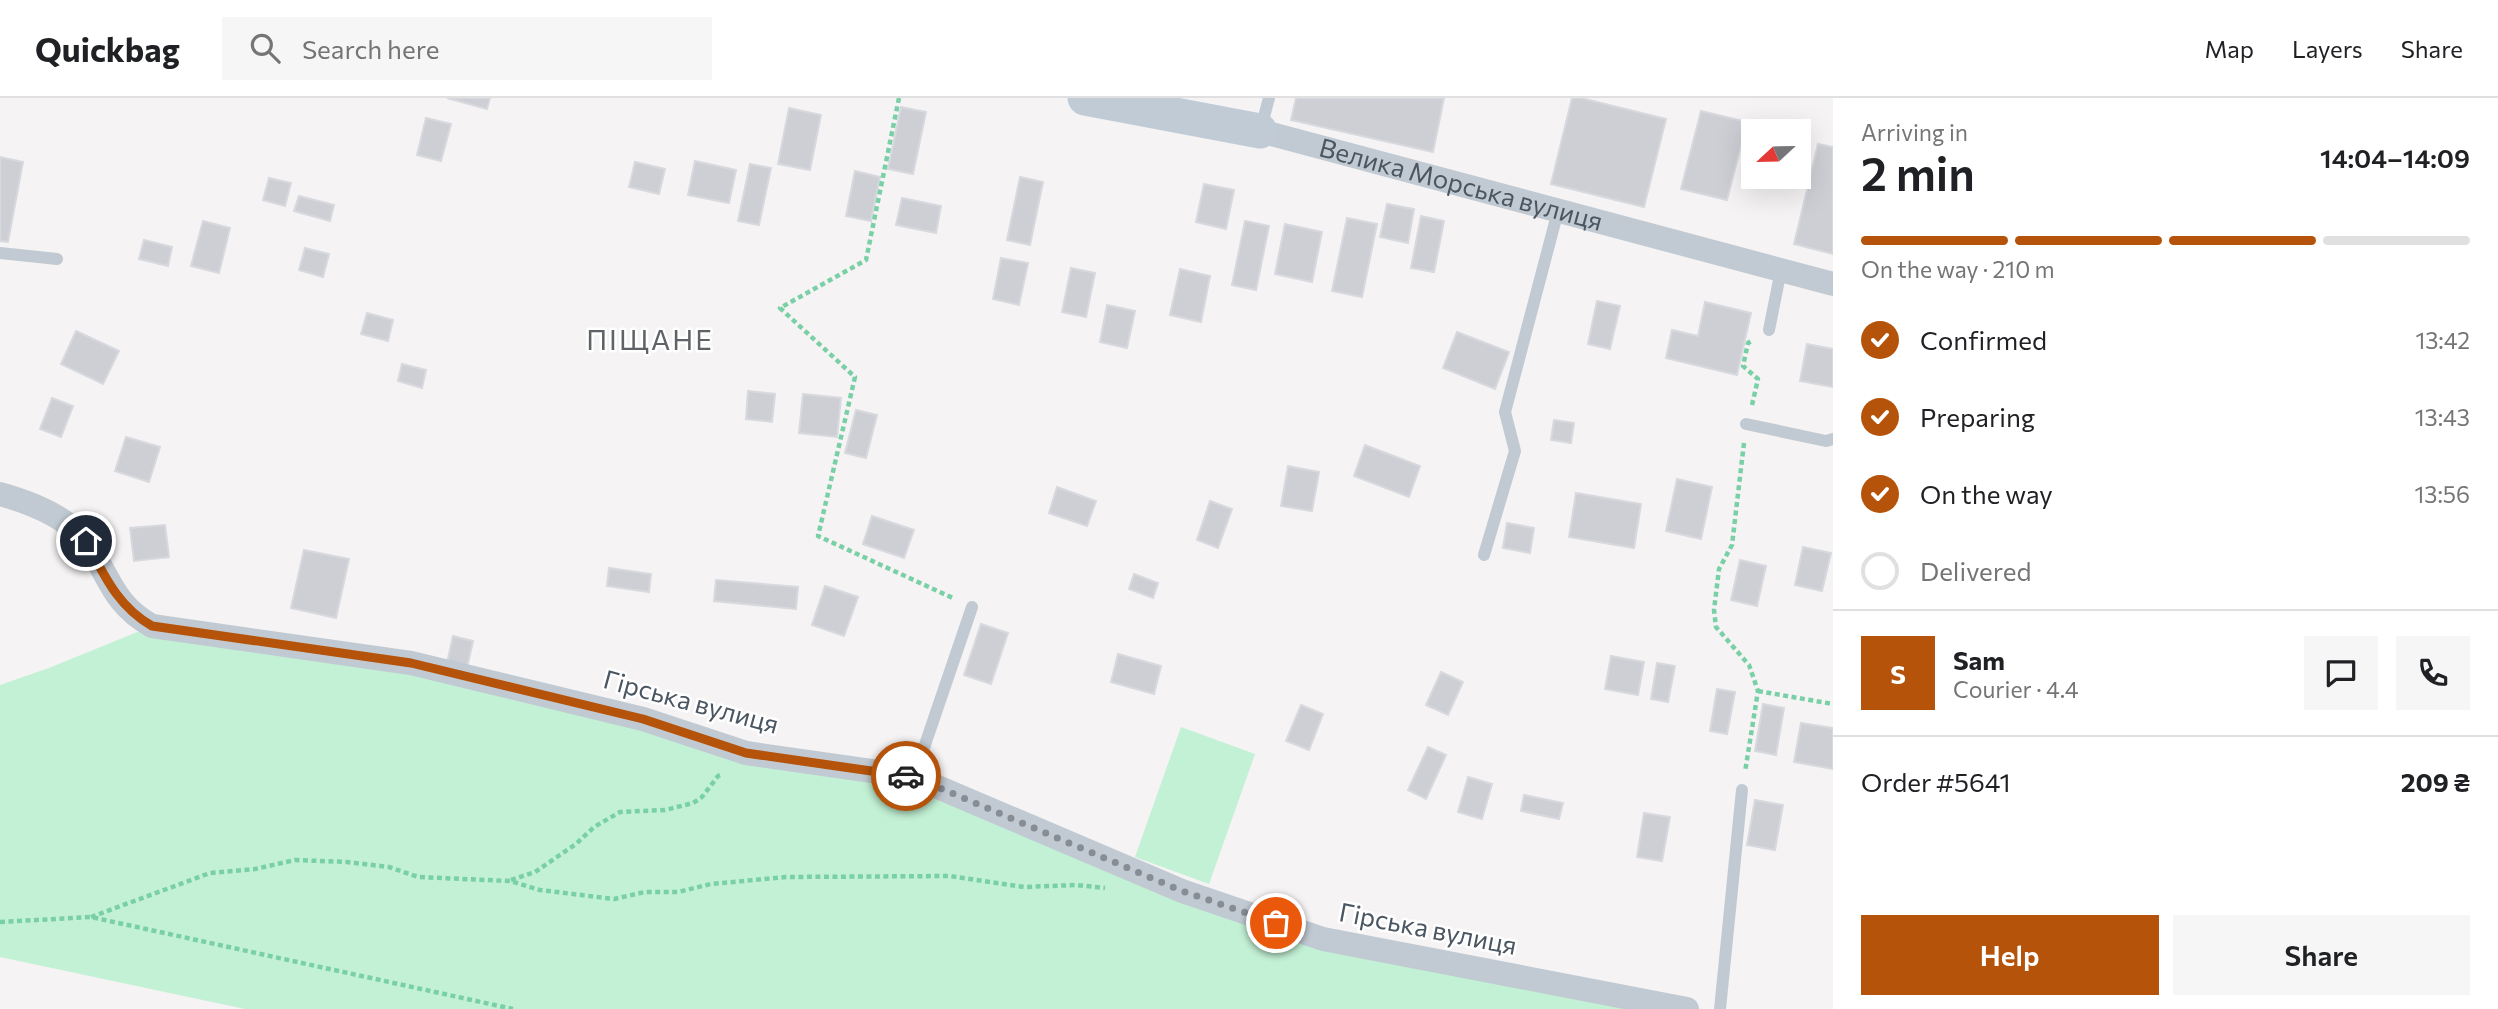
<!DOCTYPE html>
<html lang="en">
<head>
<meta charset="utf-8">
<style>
  body { margin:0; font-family:Commissioner,sans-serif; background:#f6f6f6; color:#202124; height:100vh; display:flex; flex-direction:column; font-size:26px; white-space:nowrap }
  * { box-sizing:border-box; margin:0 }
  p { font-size:23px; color:#757577 }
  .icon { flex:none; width:38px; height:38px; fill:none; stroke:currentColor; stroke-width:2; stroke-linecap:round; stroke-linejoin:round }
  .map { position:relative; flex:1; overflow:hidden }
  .details { display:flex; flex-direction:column; background:#fff; width:665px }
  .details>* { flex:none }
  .needle { width:46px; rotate:248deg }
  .buttons { position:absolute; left:1741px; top:21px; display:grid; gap:14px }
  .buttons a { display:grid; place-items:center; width:70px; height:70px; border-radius:0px; background:#fff; box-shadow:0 7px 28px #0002; font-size:35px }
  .pin { position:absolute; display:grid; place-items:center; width:60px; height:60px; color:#fff; margin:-30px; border:4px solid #fff; border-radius:50%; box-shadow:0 2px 7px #0007 }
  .courier { position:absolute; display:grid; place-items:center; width:70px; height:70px; margin:-35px; border:5px solid #b45309; border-radius:50%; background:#fff; color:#222; box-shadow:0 2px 9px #0007 }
  .head em { font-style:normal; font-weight:600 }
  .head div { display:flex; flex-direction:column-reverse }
  .head { display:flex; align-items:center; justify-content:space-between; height:119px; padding:0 28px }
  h1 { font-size:46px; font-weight:600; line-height:52px }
  .bar { display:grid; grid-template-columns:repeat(4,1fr); gap:10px 7px; align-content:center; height:84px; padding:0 28px }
  .bar i { height:9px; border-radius:5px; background:#e0e0e0 }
  .bar .current { background:#b45309 }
  .bar p { grid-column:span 4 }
  .line { display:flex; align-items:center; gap:18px; padding:0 28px; border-top:2px solid #e0e0e0 }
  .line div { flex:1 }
  .round { display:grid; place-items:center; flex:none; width:74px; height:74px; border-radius:0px; background:#f6f6f6 }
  ol { padding:0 28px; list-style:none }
  li { display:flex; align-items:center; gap:21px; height:77px }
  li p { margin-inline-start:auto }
  li .icon { padding:7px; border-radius:50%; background:#b45309; color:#fff; stroke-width:4 }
  li:last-child { color:#757577 }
  li i { width:38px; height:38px; border:4px solid #e0e0e0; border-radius:50% }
  .primary-button { display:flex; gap:14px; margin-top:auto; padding:14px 28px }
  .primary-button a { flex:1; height:80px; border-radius:0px; background:#b45309; color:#fff; font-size:28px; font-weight:600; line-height:80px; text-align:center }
  .primary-button a+a { background:#f6f6f6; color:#202124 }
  header { display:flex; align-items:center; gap:42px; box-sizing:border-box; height:98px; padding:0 35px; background:#fff; border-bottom:2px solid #e0e0e0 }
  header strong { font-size:33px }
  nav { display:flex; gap:38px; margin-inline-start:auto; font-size:24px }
  .search { width:490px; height:63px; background:#f6f6f6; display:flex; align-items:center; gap:18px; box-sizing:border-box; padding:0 24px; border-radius:0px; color:#757577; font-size:26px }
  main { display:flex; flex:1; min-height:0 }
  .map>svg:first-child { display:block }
  .green { fill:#c3f1d5 }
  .building { fill:#cdcfd5; stroke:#d7d9de; stroke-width:2 }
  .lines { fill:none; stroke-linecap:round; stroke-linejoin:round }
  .path { stroke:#7ad0a6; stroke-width:4.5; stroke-dasharray:5 3.5; stroke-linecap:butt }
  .lane { stroke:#c1cad2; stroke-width:12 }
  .street { stroke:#c1cad2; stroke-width:24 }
  .secondary { stroke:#c1cbd6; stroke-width:35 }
  .done { stroke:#868d94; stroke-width:7; stroke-dasharray:0 12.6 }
  .route { stroke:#b45309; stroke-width:9 }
  .labels { text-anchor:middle; stroke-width:5; stroke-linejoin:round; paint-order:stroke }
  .street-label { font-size:26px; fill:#4a5661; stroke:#fff }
  .neighbourhood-label { font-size:28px; letter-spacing:2px; fill:#5f6368; stroke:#fff }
</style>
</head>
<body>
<header>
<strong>Quickbag</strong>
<div class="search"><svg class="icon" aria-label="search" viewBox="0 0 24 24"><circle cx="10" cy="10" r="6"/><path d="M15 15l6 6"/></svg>Search here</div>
<nav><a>Map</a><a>Layers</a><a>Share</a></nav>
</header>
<main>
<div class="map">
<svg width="1833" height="911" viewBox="0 0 1833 911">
  <rect width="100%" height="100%" fill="#f5f3f3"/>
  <!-- green -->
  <g class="green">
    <polygon points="152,528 643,621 914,679 1323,841 1687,911 245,911 0,859 0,587 49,570"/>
    <polygon points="1181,629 1255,656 1209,786 1135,759"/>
  </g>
  <!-- building -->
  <g class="building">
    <polygon points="447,0 490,0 487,11"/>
    <polygon points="1296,0 1444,0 1433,54 1291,22"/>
    <polygon points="1572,0 1581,0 1666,21 1644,109 1551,86"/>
    <polygon points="901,9 926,14 913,76 888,71"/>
    <polygon points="789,10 821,17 810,72 778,66"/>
    <polygon points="1701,13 1747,24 1727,102 1681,91"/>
    <polygon points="426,20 451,26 441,63 417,57"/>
    <polygon points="1818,46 1833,49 1833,156 1794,146"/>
    <polygon points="0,59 23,64 8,144 0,143"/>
    <polygon points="695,63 736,72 729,105 688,97"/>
    <polygon points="635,64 665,71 659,96 629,89"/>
    <polygon points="750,66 771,70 759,127 738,123"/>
    <polygon points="855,73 880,79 871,123 846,118"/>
    <polygon points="1020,79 1043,84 1030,147 1007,142"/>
    <polygon points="269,80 291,85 285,108 263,102"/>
    <polygon points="1204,86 1234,92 1226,131 1196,124"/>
    <polygon points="299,98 334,107 330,123 294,113"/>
    <polygon points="902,100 941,108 936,135 896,127"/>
    <polygon points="1387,106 1414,111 1408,145 1380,139"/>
    <polygon points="1421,118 1444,123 1434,174 1411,170"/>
    <polygon points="1347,120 1377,126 1362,199 1332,193"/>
    <polygon points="203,123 230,130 219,175 191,168"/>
    <polygon points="1245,123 1269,128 1256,192 1232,187"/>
    <polygon points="1285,126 1322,134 1312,184 1275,176"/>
    <polygon points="144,142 172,149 168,168 139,161"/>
    <polygon points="305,150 329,156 323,179 299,172"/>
    <polygon points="1001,160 1028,165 1019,207 993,201"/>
    <polygon points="1071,170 1095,175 1086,219 1062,214"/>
    <polygon points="1180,171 1210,178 1201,224 1170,217"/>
    <polygon points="1597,203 1620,208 1610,251 1588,246"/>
    <polygon points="1705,204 1751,215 1737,277 1666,260 1672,232 1698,238"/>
    <polygon points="1107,207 1135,213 1127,250 1100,244"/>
    <polygon points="367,215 393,222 388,243 361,236"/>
    <polygon points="76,233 119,253 103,286 61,266"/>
    <polygon points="1457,234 1509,254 1495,291 1443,270"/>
    <polygon points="1807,246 1833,251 1833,289 1800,283"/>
    <polygon points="402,266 426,272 422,290 398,283"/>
    <polygon points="748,293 775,296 772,324 746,321"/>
    <polygon points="803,296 841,300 837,339 799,335"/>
    <polygon points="52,300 73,308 61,339 40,331"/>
    <polygon points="856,312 877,317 866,360 845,355"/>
    <polygon points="1554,322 1574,325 1571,345 1551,342"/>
    <polygon points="126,339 160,349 149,384 115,373"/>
    <polygon points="1365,347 1420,368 1409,399 1354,378"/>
    <polygon points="1288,368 1319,374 1312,413 1281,408"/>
    <polygon points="1677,381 1712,389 1701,441 1666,433"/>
    <polygon points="1057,389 1096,403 1087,428 1049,415"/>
    <polygon points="1576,395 1641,406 1634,450 1569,439"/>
    <polygon points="1210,403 1232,411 1218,450 1197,442"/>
    <polygon points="872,418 914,432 904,460 863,446"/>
    <polygon points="1507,425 1534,430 1530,455 1503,450"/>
    <polygon points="165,427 169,459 134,463 130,430"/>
    <polygon points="1803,449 1831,455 1822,493 1795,487"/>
    <polygon points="304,452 349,461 336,520 291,510"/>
    <polygon points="1740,462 1766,468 1757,508 1731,502"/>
    <polygon points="609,470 651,476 649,494 607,488"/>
    <polygon points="1134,476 1158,485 1153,500 1129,491"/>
    <polygon points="716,482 798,489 796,511 714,503"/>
    <polygon points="825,488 858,499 844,538 812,527"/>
    <polygon points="981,526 1008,535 991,586 964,577"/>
    <polygon points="453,538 473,543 467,570 447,565"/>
    <polygon points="1118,556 1161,568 1154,596 1111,584"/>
    <polygon points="1611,558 1644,564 1638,597 1605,591"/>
    <polygon points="1657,565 1675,568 1668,604 1651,601"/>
    <polygon points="1441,574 1463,584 1448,617 1426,607"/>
    <polygon points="1717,591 1735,594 1727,636 1710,633"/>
    <polygon points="1763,606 1784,610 1776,657 1755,653"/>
    <polygon points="1301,607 1323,616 1309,652 1286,643"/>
    <polygon points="1801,625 1833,630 1833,671 1794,664"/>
    <polygon points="1428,649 1446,657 1426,701 1408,692"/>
    <polygon points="1468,679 1492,686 1482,721 1458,714"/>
    <polygon points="1524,697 1563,705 1559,721 1521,713"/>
    <polygon points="1755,702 1783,707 1775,752 1747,747"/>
    <polygon points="1644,715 1670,719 1662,763 1637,759"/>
  </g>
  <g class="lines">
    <!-- path -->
    <g class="path">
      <polyline points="899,0 866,162 780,210 855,279 818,438 955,501"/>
      <polyline points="1752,307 1758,281 1743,268 1748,245 1753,242"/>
      <polyline points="1744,345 1732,447 1719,471 1714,512 1716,529 1749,567 1758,593 1745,674"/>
      <polyline points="1758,593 1833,606"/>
      <polyline points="511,782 535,774 576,746 594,729 620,714 665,712 693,705 702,699 718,678 723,676"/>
      <polyline points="91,819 210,775 255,771 295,762 347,764 389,769 418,779 510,783 540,792 614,801 645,794 678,794 711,786 786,779 949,778 1024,789 1076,787 1105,790"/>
      <polyline points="0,824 91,819 513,911"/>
    </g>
    <!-- lane -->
    <g class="lane">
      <polyline points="1261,30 1269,0"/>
      <polyline points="0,155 57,161"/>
      <polyline points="1769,232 1781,172"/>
      <polyline points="1746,326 1826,343 1833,341"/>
      <polyline points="1484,457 1515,353 1505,314 1558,113"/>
      <polyline points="914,679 972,509"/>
      <polyline points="1720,911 1742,692"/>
    </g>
    <!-- street -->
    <g class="street">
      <path id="s1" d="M1260 33 1833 186"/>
      <path d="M0 396C29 404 66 418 85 443 110 477 111 505 152 528L411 565 643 621 746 655 914 679 1182 793 1323 841 1687 911"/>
    </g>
    <!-- secondary -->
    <polyline class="secondary" points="1085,0 1260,33"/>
  </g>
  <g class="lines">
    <!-- done -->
    <polyline class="done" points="906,678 914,679 1182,793 1276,825"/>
    <!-- route -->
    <path class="route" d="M86 443C104 477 118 509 152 528L411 565 643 621 746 655 906 678"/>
  </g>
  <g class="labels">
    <!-- street labels -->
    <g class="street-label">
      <text dy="9" stroke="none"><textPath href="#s1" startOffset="208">Велика Морська вулиця</textPath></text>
      <text transform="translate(691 604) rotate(15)" y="9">Гірська вулиця</text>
      <text transform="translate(1428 831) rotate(11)" y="9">Гірська вулиця</text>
    </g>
    <!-- neighbourhood labels -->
    <g class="neighbourhood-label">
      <text x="650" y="252">ПІЩАНЕ</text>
    </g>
  </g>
</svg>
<div class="buttons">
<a><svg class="needle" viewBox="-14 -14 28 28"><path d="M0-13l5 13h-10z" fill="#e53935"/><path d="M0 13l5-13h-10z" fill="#757577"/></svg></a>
</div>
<div class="pin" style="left:1276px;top:825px;background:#ea580c"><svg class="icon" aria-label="bag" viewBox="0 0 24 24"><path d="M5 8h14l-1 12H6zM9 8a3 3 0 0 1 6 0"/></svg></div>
<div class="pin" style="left:86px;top:443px;background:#1f2937"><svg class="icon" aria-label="home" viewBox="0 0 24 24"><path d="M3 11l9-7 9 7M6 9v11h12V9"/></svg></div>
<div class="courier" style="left:906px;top:678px"><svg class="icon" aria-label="car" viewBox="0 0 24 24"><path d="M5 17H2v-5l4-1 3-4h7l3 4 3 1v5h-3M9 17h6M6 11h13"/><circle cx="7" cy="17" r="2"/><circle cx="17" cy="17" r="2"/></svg></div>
</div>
<section class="details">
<div class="head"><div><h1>2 min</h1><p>Arriving in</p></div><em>14:04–14:09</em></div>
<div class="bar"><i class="current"></i><i class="current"></i><i class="current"></i><i></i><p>On the way · 210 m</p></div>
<ol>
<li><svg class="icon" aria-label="check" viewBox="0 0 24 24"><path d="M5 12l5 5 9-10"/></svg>Confirmed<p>13:42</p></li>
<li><svg class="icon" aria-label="check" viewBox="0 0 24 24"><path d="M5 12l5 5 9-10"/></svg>Preparing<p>13:43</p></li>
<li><svg class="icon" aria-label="check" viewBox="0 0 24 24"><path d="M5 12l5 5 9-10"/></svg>On the way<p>13:56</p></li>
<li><i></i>Delivered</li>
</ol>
<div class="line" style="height:126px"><b class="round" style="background:#b45309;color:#fff">S</b><div><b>Sam</b><p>Courier · 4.4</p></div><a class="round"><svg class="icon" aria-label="chat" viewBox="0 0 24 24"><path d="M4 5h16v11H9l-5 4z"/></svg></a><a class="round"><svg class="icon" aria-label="phone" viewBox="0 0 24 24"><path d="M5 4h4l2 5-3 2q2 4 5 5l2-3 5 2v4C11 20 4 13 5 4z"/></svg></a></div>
<div class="line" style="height:91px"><div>Order #5641</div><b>209 ₴</b></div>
<div class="primary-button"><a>Help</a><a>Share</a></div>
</section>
</main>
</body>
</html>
